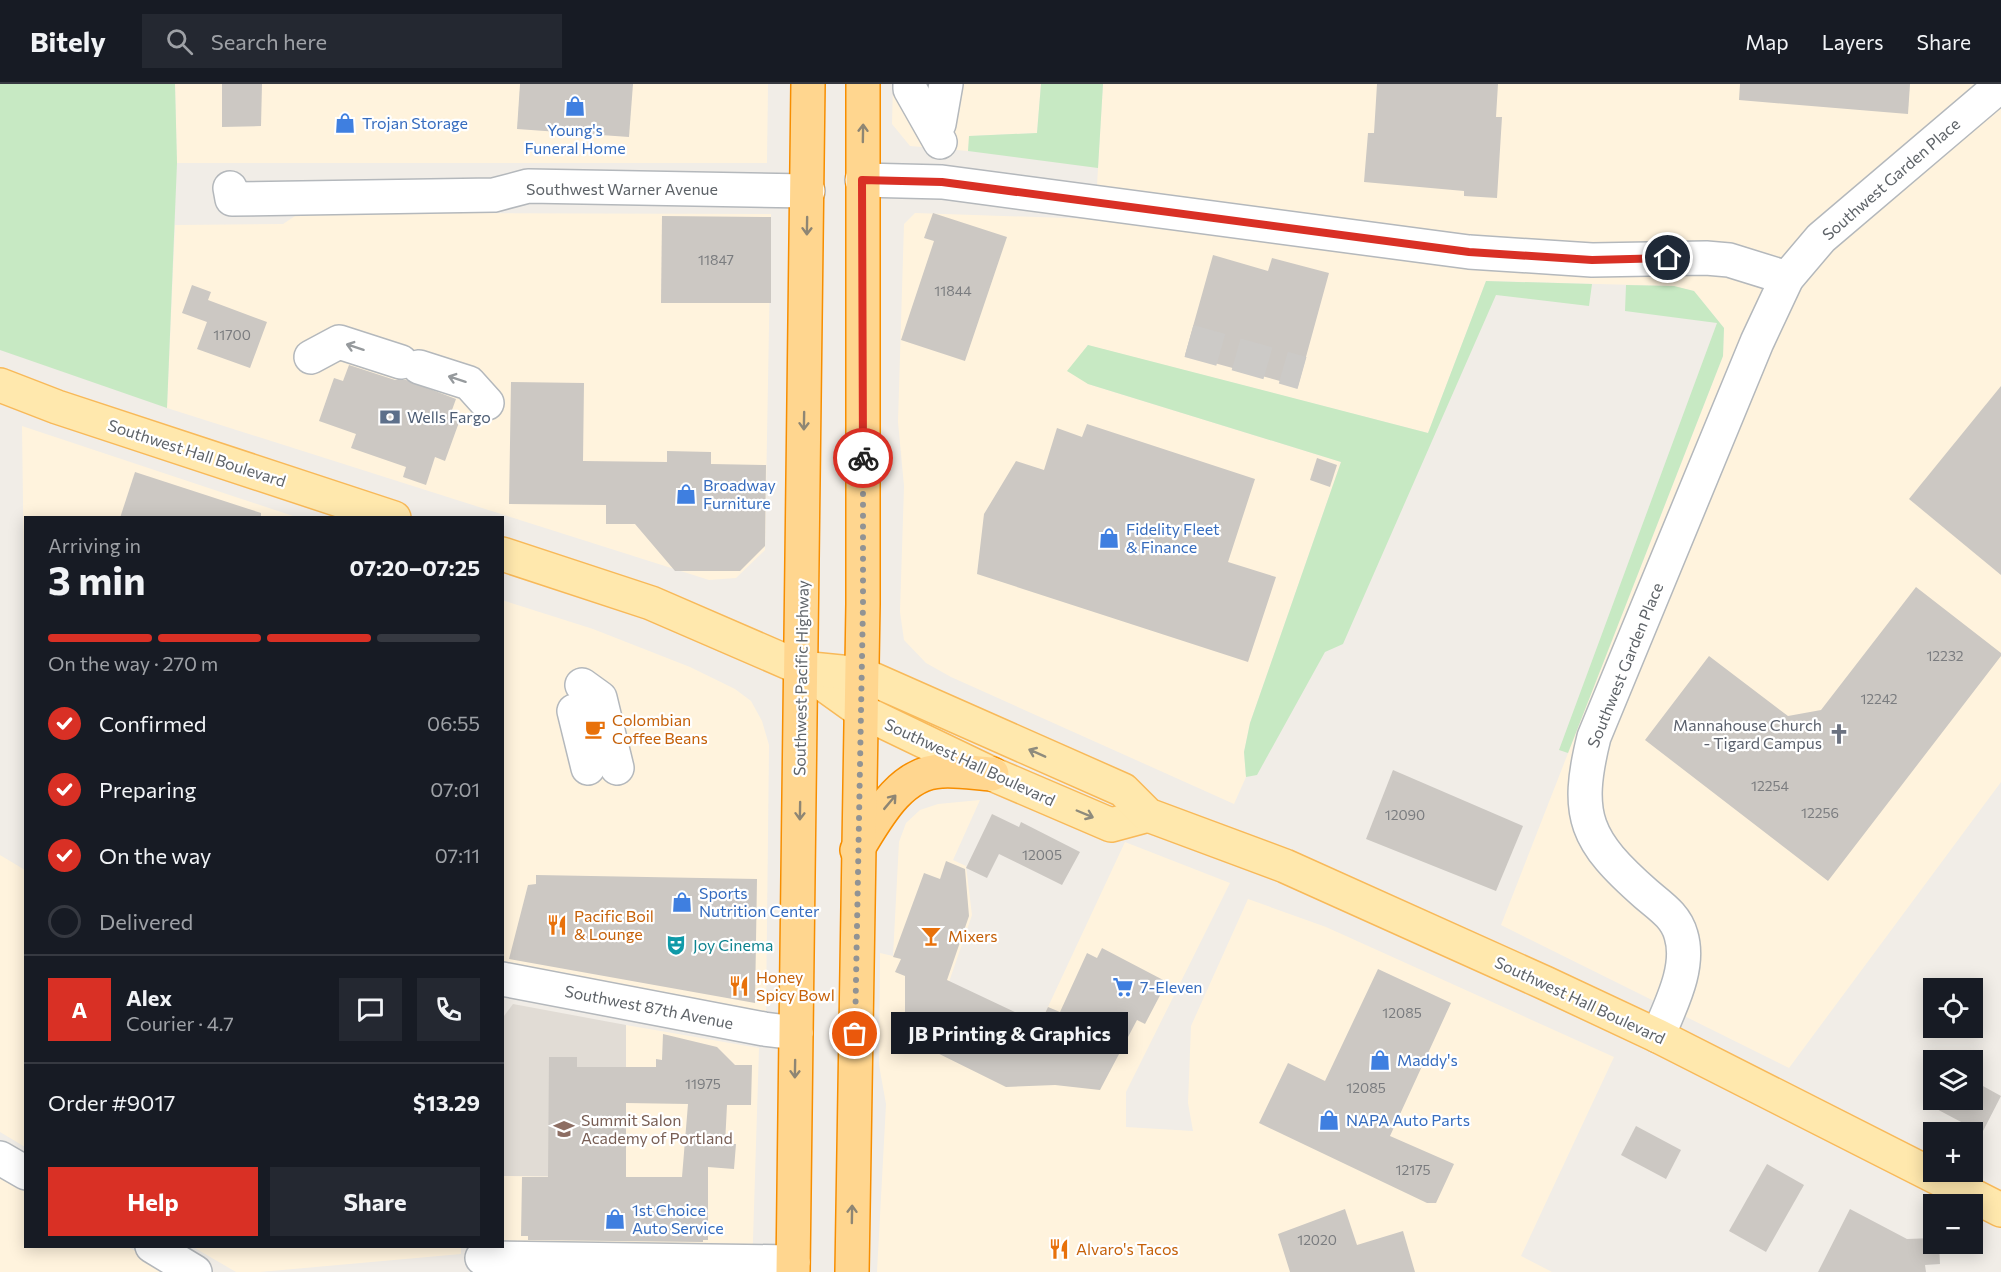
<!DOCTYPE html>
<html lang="en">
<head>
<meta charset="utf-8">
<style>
  body { margin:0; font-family:Commissioner,sans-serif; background:#242831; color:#f1f3f6; height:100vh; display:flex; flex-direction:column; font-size:22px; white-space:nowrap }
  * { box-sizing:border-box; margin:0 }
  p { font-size:20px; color:#9ea1a6 }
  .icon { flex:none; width:33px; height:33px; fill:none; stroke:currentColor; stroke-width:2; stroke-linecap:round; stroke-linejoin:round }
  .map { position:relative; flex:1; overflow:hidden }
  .drawer { position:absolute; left:24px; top:432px; width:480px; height:732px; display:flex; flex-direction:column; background:#171b24; border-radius:0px; box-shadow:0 3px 15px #0003 }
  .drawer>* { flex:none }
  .controls { position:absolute; left:1923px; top:894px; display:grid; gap:12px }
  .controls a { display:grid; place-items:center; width:60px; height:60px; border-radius:0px; background:#171b24; box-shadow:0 3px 15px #0003; font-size:30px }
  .pin { position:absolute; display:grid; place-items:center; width:51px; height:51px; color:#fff; margin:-26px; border:3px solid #fff; border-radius:50%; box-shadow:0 2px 6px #0007 }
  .courier { position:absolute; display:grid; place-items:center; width:60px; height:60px; margin:-30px; border:4px solid #d93025; border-radius:50%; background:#fff; color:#222; box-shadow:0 2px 8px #0007 }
  .bubble { position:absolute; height:42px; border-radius:0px; background:#171b24; box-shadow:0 3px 15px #0003; font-size:20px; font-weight:700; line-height:42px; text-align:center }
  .head em { font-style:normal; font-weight:700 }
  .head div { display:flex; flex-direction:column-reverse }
  .head { display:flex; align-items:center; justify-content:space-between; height:102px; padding:0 24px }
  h1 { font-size:39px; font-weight:700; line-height:45px }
  .bar { display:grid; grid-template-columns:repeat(4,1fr); gap:9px 6px; align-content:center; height:72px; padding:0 24px }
  .bar i { height:8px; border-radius:4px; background:#363941 }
  .bar .on { background:#d93025 }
  .bar p { grid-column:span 4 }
  .line { display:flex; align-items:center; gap:15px; padding:0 24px; border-top:2px solid #363941 }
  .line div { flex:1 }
  .round { display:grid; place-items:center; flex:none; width:63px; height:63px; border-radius:0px; background:#242831 }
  ol { padding:0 24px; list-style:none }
  li { display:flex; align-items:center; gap:18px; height:66px }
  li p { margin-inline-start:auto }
  li .icon { padding:6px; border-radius:50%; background:#d93025; color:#fff; stroke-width:4 }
  li:last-child { color:#9ea1a6 }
  li i { width:33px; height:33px; border:3px solid #363941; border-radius:50% }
  .primary-button { display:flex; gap:12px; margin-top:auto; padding:12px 24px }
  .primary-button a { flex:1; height:69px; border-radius:0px; background:#d93025; color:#fff; font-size:24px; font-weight:700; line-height:69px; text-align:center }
  .primary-button a+a { background:#242831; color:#f1f3f6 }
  header { display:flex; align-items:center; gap:36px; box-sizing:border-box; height:84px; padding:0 30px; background:#171b24; border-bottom:2px solid #363941 }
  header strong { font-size:28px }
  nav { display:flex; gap:33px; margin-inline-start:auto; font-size:21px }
  .search { width:420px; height:54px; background:#242831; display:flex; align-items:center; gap:15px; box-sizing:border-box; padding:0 21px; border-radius:0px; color:#9ea1a6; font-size:22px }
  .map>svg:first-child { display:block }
  .commercial { fill:#fff3dd }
  .education { fill:#e1dcd5 }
  .green { fill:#c7e9c3 }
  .building { fill:#ccc8c3; fill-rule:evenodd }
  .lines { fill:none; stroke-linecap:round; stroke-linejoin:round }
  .minor-tunnel { stroke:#cccac7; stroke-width:33; stroke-dasharray:33 16; stroke-linecap:butt }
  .minor-casing { stroke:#b4b8bc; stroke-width:36 }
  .major-casing { stroke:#f8b959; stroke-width:36 }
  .highway-casing { stroke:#f78e00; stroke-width:36 }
  .minor { stroke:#fff; stroke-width:33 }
  .major { stroke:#ffe8ad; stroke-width:33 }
  .highway { stroke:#ffd68f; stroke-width:33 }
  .oneway { stroke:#8e8674 }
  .oneway2 { stroke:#969a9d }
  .oneway3 { stroke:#8e8b7d }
  .done { stroke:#919394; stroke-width:6; stroke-dasharray:0 10.8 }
  .route { stroke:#d93025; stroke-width:8 }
  .labels { text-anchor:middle; stroke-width:4.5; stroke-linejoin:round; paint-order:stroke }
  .number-label { font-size:14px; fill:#7a7c7f }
  .shop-label { font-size:16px; fill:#366cbe; stroke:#fff; text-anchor:start }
  .street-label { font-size:16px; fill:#5e6368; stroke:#fff }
  .service-label { font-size:16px; fill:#4e5e75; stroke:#fff; text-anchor:start }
  .food-label { font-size:16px; fill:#c56008; stroke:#fff; text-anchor:start }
  .worship-label { font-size:16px; fill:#5b616d; stroke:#fff; text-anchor:end }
  .culture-label { font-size:16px; fill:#0d838f; stroke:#fff; text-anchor:start }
  .education-label { font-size:16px; fill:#785e54; stroke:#fff; text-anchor:start }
</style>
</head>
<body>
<header>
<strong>Bitely</strong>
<div class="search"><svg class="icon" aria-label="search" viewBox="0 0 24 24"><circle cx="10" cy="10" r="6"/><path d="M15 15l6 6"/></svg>Search here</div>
<nav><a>Map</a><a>Layers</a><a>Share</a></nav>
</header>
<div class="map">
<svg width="2001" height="1188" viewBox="0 0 2001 1188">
  <rect width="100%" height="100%" fill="#f1ede7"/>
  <!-- commercial -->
  <g class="commercial">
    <polygon points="175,0 768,0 767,79 177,79"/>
    <polygon points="893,0 1041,0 1037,49 970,52 968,67 910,62 892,40"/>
    <polygon points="1103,0 2001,0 2001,698 1789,984 1501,841 1723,272 1724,244 1694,207 1673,202 1486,197 1428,349 1087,261 1083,294 1088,300 1341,378 1250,639 1244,668 1246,693 1234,720 951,593 926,579 904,556 900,528 904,402 898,338 904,140 915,129 1095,135"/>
    <polygon points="469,129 771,130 765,466 736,494 709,496 167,324 175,141 283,140 298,130"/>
    <polygon points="22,342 296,433 26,434 25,574"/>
    <polygon points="502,516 593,545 690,583 735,605 751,617 762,637 769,661 766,929 503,879"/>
    <polygon points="980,716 953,776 966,782 972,831 949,898 1040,940 1125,758 1230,799 1126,1008 1126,1043 1193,1047 1188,1019 1191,942 1248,815 1326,843 1614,973 1521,1172 1552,1188 877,1188 886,1020 879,981 880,869 893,872 899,758 906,739 920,726 938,720"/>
    <polygon points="0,771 25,786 25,1063 0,1048"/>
    <polygon points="626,941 759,964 752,1188 502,1162 503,1092 626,1093"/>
    <polygon points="0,1091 25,1105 26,1162 128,1163 174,1188 0,1188"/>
    <polygon points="461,1162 461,1170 260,1188 236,1188 193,1163"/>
  </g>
  <!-- education -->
  <polygon class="education" points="513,920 626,941 626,1093 503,1092 504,932"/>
  <!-- green -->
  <g class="green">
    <polygon points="0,0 175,0 177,79 167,324 0,266"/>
    <polygon points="1041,0 1103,0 1098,84 968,67 969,52 1037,49"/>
    <polygon points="1486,197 1592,200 1589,222 1496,211 1343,560 1325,568 1257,691 1246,693 1244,668 1250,639 1341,378 1088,300 1067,287 1088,261 1428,349"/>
    <polygon points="1626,201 1674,202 1694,207 1724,244 1723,272 1568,669 1559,666 1717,239 1625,227"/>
  </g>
  <!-- building -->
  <g class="building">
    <polygon points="222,0 262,0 261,42 222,43"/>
    <polygon points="520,0 633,0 629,53 517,45"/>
    <polygon points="1377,0 1498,0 1496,33 1502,33 1497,114 1464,112 1464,107 1364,98 1368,49 1374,49"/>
    <polygon points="1740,0 1910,0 1908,30 1739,16"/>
    <polygon points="933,129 1007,153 965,277 901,256 934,157 924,154"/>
    <polygon points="662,132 771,133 771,219 661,219"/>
    <polygon points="1213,171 1268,187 1272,174 1329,189 1298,302 1185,271"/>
    <polygon points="192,201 211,208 208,216 267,238 250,284 197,265 207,238 182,229"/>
    <polygon points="349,281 395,296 406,296 456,315 452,326 462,330 445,377 435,373 426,401 403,393 406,383 351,364 356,350 319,337 334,294 343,297"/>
    <polygon points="511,298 584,299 583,377 667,378 667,367 711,368 711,380 766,381 765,462 740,487 675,487 635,440 606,440 606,421 509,420"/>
    <polygon points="2001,302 2001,491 1909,415"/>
    <polygon points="1087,340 1255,395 1228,478 1276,493 1248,578 977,490 984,430 1016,377 1044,386 1057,344 1082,353"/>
    <polygon points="1317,374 1337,381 1330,403 1310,396"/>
    <polygon points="135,388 261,429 261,434 120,434"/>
    <polygon points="1916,503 2001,569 2001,572 1828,797 1645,656 1709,572 1788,632 1821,626"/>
    <polygon points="1393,686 1523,742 1496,807 1366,755"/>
    <polygon points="992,730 1019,743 1021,738 1080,768 1062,801 999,770 987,794 966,784"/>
    <polygon points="946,777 965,785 969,832 947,896 1040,940 1048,923 1060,928 1087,869 1097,874 1102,864 1167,898 1145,940 1137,936 1100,1006 1055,1001 1006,1003 905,953 905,892 895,888 901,875 893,873 924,789 940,795"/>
    <polygon points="536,791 757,795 755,919 509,875 528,801 536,800"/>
    <polygon points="1378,885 1451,919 1390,1052 1454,1080 1436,1119 1427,1119 1259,1039 1288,979 1325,997"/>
    <path d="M663 950 717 963 735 981H752L751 1021H727L725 1060H736L734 1085 708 1083V1156H703V1158L528 1156V1152H521L522 1093H548L549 973H577V983H656V975L662 976ZM626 1019 688 1020 682 1093H626Z"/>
    <polygon points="1972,996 2001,1012 1982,1049 1929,1021 1934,1012 1934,1016 1972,1016"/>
    <polygon points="1636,1042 1681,1066 1666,1095 1621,1071"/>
    <polygon points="1767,1080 1804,1101 1766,1168 1729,1147"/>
    <polygon points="1345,1125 1357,1161 1403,1147 1415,1188 1290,1188 1278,1150"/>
    <polygon points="1850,1125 1907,1155 1934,1154 1934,1160 1939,1160 1940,1180 1925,1181 1926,1188 1818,1188"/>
  </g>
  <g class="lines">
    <!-- minor-tunnel -->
    <polyline class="minor-tunnel" points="1189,257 1302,289"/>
    <!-- minor casing -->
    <g class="minor-casing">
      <g id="minor">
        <polyline points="910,0 910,5 940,58"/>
        <polyline points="939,40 946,0"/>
        <polyline points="862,96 942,98 1469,168 1592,176 1706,174 1729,176 1787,194"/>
        <polyline points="230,104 232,115 494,111 528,102 808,107"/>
        <polyline points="311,273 339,258 401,278"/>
        <polyline points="419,283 469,299 487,319"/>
        <polyline points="582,601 600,614 617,684"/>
        <polyline points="574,627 588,684"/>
        <polyline points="502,895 764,945 796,949"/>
        <path d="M1658 952C1670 922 1691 884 1681 851 1676 832 1660 822 1646 810 1586 757 1574 733 1594 653L1757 258 1787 194 1821 154 2001 1"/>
        <polyline points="0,1074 26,1089"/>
        <polyline points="152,1162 195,1188"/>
        <polyline points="482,1174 793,1178"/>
      </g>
    </g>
    <!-- major casing -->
    <g class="major-casing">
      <g id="major">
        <polyline points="0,301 57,323 394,434"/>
        <polyline points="502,470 651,519 801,584 861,627 992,690 1111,741 1148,731"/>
        <polyline points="801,584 861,590 1123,706 1148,731 1285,782 1545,899 1658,952 2001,1126"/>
      </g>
    </g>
    <!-- highway casing -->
    <g class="highway-casing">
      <g id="highway">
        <path d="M857 766C876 735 900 688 942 687 958 686 976 689 992 690"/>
        <polyline points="793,1188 808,0"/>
        <polyline points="852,1188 863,520 863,0"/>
      </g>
    </g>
    <!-- minor -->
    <use href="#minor" class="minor"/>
    <!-- major -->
    <use href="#major" class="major"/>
    <!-- highway -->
    <use href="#highway" class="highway"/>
  </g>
  <!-- one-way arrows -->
  <defs><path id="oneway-shaft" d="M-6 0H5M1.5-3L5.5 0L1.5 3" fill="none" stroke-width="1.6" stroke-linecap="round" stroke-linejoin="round" transform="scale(1.5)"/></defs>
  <g class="oneway">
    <use href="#oneway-shaft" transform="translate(863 49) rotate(-89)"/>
    <use href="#oneway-shaft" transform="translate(807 142) rotate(91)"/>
    <use href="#oneway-shaft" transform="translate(804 337) rotate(91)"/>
    <use href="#oneway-shaft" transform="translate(890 718) rotate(-50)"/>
    <use href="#oneway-shaft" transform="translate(800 727) rotate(91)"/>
    <use href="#oneway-shaft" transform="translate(795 985) rotate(91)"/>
    <use href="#oneway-shaft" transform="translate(852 1130) rotate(-89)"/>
  </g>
  <g class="oneway2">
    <use href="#oneway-shaft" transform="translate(355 263) rotate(-162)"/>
    <use href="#oneway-shaft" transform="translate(457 295) rotate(-162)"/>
  </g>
  <g class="oneway3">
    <use href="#oneway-shaft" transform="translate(1037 669) rotate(-156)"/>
    <use href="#oneway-shaft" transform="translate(1085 730) rotate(23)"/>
  </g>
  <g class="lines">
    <!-- done -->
    <polyline class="done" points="855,950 863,520 863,374"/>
    <!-- route -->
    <polyline class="route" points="863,374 862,96 942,98 1469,168 1592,176 1668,174"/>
  </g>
  <!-- icons -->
  <defs>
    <g id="shop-bare" transform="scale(1.62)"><path d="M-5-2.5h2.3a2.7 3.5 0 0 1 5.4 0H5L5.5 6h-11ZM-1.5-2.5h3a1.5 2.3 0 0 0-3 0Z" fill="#3f7fe0" stroke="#fff" stroke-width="2.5" paint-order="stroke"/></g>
    <g id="bank-bare" transform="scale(1.62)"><path d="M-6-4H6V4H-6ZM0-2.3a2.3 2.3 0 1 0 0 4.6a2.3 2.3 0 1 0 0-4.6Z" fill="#5c6f8a" stroke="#fff" stroke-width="2.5" paint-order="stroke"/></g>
    <g id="cafe-bare" transform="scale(1.62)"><path d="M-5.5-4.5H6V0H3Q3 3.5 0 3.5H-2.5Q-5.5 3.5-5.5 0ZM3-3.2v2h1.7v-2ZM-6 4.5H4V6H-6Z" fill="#e8710a" stroke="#fff" stroke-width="2.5" paint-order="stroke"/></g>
    <g id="church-bare" transform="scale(1.62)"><path d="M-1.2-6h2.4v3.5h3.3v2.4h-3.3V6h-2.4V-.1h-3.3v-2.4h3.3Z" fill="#6b7280" stroke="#fff" stroke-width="2.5" paint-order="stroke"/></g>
    <g id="restaurant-bare" transform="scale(1.62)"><path d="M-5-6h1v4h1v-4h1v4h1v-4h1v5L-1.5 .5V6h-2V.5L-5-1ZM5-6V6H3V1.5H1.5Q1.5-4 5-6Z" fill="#e8710a" stroke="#fff" stroke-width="2.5" paint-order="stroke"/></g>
    <g id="bar-bare" transform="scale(1.62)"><path d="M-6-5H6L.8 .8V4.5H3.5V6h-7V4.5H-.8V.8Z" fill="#e8710a" stroke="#fff" stroke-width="2.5" paint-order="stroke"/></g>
    <g id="theatre-bare" transform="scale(1.62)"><path d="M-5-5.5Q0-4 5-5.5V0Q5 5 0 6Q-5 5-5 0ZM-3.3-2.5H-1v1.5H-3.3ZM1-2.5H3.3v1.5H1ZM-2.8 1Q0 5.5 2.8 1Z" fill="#0f9aa8" stroke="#fff" stroke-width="2.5" paint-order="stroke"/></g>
    <g id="supermarket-bare" transform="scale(1.62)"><path d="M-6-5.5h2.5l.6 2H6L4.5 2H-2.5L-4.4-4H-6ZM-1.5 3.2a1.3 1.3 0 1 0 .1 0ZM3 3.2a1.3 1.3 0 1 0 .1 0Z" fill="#3f7fe0" stroke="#fff" stroke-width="2.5" paint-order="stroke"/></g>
    <g id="school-bare" transform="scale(1.62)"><path d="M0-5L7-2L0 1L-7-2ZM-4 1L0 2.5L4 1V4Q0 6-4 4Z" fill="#8d6e63" stroke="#fff" stroke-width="2.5" paint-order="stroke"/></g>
  </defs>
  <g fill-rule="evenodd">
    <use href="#shop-bare" x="575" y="22"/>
    <use href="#shop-bare" x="345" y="39"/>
    <use href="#bank-bare" x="390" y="333"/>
    <use href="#shop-bare" x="686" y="410"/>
    <use href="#shop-bare" x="1109" y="454"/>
    <use href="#cafe-bare" x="595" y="645"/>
    <use href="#church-bare" x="1839" y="650"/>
    <use href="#shop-bare" x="682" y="818"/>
    <use href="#restaurant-bare" x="557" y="841"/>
    <use href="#bar-bare" x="931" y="852"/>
    <use href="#theatre-bare" x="676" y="861"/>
    <use href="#restaurant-bare" x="739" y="902"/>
    <use href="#supermarket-bare" x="1123" y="903"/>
    <use href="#shop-bare" x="1380" y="976"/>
    <use href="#shop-bare" x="1329" y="1036"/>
    <use href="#school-bare" x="564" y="1045"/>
    <use href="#shop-bare" x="615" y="1135"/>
    <use href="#restaurant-bare" x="1059" y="1165"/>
  </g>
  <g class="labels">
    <!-- number labels -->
    <g class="number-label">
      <text x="716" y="181">11847</text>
      <text x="953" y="212">11844</text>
      <text x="232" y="256">11700</text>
      <text x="1945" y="577">12232</text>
      <text x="1879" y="620">12242</text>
      <text x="1770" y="707">12254</text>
      <text x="1820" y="734">12256</text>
      <text x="1405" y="736">12090</text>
      <text x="1042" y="776">12005</text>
      <text x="1402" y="934">12085</text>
      <text x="703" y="1005">11975</text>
      <text x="1366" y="1009">12085</text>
      <text x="1413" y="1091">12175</text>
      <text x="1317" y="1161">12020</text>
    </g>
    <!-- shop labels -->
    <g class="shop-label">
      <text x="362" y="45">Trojan Storage</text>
      <text x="575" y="52" text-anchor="middle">Young's<tspan x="575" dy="18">Funeral Home</tspan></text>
      <text x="703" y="407">Broadway<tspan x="703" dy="18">Furniture</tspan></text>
      <text x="1126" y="451">Fidelity Fleet<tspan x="1126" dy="18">&amp; Finance</tspan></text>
      <text x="699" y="815">Sports<tspan x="699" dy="18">Nutrition Center</tspan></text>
      <text x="1140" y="909">7-Eleven</text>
      <text x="1397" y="982">Maddy's</text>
      <text x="1346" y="1042">NAPA Auto Parts</text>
      <text x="632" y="1132">1st Choice<tspan x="632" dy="18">Auto Service</tspan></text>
    </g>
    <!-- street labels -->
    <g class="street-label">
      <text transform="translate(1891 95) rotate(-41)" y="6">Southwest Garden Place</text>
      <text x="622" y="111">Southwest Warner Avenue</text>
      <text transform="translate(197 369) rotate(18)" y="6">Southwest Hall Boulevard</text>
      <text transform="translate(1625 581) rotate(-68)" y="6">Southwest Garden Place</text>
      <text transform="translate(801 594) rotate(-89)" y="6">Southwest Pacific Highway</text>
      <text transform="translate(970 678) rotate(25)" y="6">Southwest Hall Boulevard</text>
      <text transform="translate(1580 916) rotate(25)" y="6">Southwest Hall Boulevard</text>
      <text transform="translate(649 923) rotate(11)" y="6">Southwest 87th Avenue</text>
    </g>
    <!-- service labels -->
    <g class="service-label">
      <text x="407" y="339">Wells Fargo</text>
    </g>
    <!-- food labels -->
    <g class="food-label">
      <text x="612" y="642">Colombian<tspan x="612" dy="18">Coffee Beans</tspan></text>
      <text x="574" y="838">Pacific Boil<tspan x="574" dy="18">&amp; Lounge</tspan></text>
      <text x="948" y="858">Mixers</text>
      <text x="756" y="899">Honey<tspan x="756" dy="18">Spicy Bowl</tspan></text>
      <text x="1076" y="1171">Alvaro's Tacos</text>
    </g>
    <!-- worship labels -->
    <g class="worship-label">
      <text x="1822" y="647">Mannahouse Church<tspan x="1822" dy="18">- Tigard Campus</tspan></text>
    </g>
    <!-- culture labels -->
    <g class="culture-label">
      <text x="693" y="867">Joy Cinema</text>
    </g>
    <!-- education labels -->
    <g class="education-label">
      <text x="581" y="1042">Summit Salon<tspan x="581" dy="18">Academy of Portland</tspan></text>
    </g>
  </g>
</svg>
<div class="controls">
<a><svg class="icon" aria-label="locate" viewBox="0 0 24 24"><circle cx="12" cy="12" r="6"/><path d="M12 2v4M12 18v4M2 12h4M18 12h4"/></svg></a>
<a><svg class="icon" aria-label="layers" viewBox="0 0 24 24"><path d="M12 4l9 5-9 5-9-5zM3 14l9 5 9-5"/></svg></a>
<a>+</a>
<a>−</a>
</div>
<div class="pin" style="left:855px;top:950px;background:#ea580c"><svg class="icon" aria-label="bag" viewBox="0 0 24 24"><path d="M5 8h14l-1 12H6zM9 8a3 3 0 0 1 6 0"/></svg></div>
<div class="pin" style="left:1668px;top:174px;background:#1f2937"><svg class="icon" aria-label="home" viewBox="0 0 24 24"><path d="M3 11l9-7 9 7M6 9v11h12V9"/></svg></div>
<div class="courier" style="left:863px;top:374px"><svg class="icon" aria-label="bike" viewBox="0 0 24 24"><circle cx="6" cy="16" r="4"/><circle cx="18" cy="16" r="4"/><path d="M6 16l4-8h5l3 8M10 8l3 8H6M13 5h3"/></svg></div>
<div class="bubble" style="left:891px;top:928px;width:237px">JB Printing &amp; Graphics</div>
<section class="drawer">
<div class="head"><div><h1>3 min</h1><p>Arriving in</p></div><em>07:20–07:25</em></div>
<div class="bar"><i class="on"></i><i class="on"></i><i class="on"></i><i></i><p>On the way · 270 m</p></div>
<ol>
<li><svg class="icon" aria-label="check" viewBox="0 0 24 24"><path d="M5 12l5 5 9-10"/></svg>Confirmed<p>06:55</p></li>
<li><svg class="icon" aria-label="check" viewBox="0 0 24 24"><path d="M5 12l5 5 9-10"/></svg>Preparing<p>07:01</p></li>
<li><svg class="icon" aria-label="check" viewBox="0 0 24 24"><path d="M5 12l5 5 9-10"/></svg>On the way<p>07:11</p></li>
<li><i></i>Delivered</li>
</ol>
<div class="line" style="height:108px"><b class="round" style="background:#d93025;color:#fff">A</b><div><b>Alex</b><p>Courier · 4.7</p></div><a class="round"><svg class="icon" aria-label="chat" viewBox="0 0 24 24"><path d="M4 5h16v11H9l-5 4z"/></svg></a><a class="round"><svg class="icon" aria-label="phone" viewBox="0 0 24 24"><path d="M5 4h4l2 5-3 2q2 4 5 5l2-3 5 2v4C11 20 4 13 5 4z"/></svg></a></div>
<div class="line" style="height:78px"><div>Order #9017</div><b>$13.29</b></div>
<div class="primary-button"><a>Help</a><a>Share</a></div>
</section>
</div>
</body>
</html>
